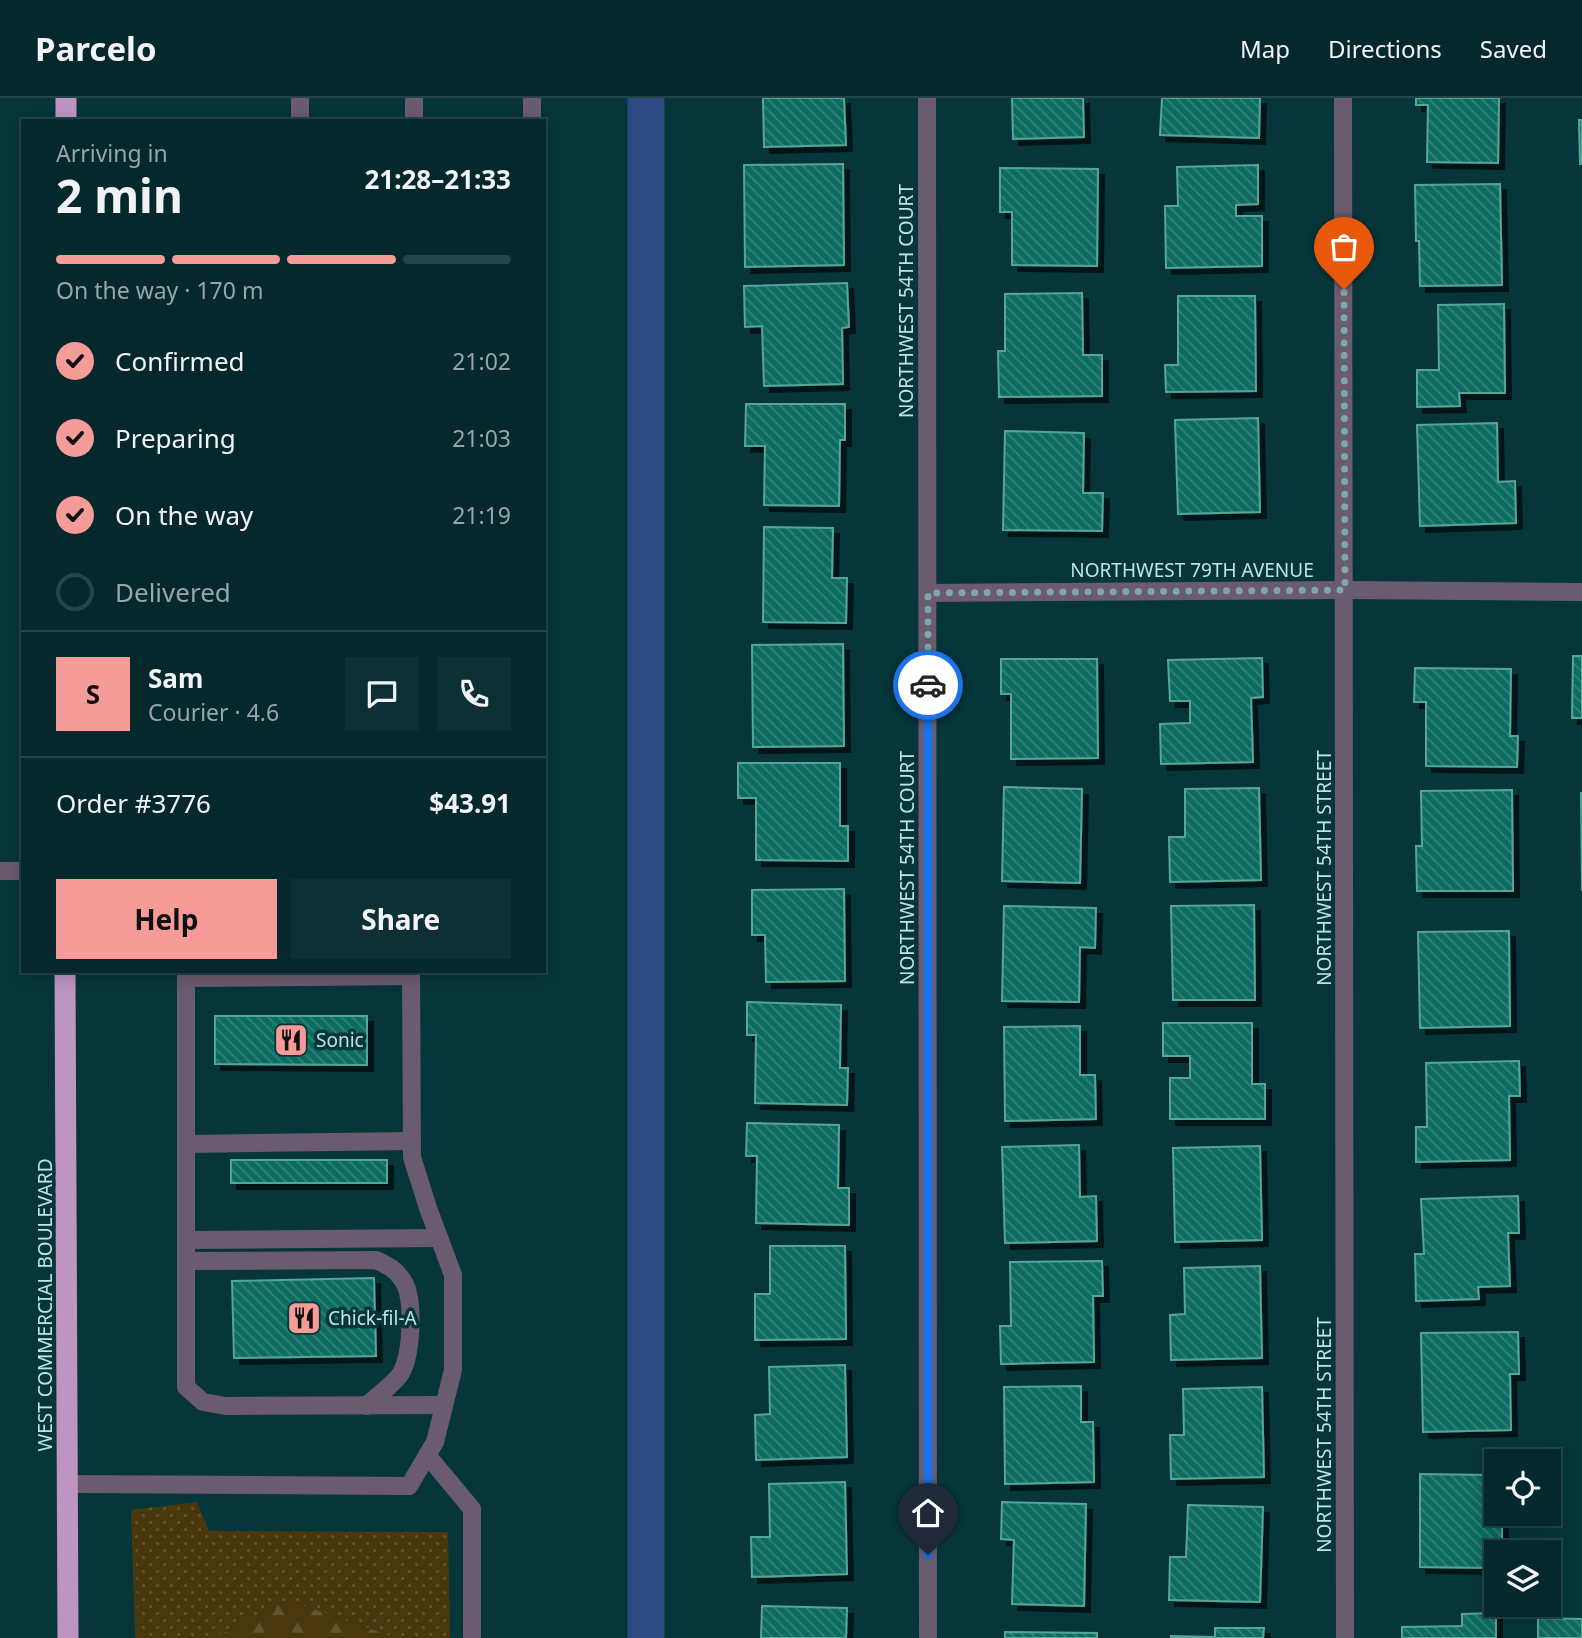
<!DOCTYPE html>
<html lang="en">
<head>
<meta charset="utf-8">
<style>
  body { margin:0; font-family:"Noto Sans",sans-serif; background:#0d3034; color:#f1f3f6; height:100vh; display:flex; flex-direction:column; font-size:26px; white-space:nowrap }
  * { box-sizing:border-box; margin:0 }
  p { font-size:23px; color:#97a6a9 }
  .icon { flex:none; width:38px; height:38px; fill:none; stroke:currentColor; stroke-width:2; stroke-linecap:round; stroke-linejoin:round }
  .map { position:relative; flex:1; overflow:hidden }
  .side { position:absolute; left:21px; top:21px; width:525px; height:854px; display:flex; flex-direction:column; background:#04282c; border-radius:0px; box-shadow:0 4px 18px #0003,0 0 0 2px #254448 }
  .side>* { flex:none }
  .controls { position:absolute; left:1484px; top:1351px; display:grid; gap:14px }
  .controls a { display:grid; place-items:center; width:77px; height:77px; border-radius:0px; background:#04282c; box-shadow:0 4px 18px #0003,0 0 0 2px #254448; font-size:35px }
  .pin { position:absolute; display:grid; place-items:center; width:60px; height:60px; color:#fff; margin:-72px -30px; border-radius:50% 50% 50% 0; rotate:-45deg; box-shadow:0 0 7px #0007 }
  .pin .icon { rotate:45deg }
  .courier { position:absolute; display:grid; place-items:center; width:70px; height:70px; margin:-35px; border:5px solid #1a73e8; border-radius:50%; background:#fff; color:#222; box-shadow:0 2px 9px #0007 }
  .summary em { font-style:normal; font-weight:700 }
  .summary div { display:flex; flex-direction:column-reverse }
  .summary { display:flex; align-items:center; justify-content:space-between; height:119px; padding:0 35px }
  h1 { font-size:46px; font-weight:700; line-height:52px }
  .bar { display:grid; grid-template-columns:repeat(4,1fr); gap:10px 7px; align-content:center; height:84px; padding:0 35px }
  .bar i { height:9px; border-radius:5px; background:#254448 }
  .bar .active { background:#f59b98 }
  .bar p { grid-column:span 4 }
  .line { display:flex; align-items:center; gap:18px; padding:0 35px; border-top:2px solid #254448 }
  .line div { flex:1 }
  .round { display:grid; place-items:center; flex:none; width:74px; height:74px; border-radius:0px; background:#0d3034 }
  ol { padding:0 35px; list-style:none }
  li { display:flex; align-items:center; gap:21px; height:77px }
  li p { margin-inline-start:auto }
  li .icon { padding:7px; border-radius:50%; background:#f59b98; color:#111; stroke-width:4 }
  li:last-child { color:#97a6a9 }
  li i { width:38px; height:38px; border:4px solid #254448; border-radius:50% }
  .action { display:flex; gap:14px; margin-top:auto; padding:14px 35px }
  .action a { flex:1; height:80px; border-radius:0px; background:#f59b98; color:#111; font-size:28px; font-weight:700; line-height:80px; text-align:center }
  .action a+a { background:#0d3034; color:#f1f3f6 }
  header { display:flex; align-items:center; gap:42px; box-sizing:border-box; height:98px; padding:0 35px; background:#04282c; border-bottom:2px solid #254448 }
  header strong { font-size:33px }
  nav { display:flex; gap:38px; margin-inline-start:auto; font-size:24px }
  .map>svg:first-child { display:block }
  .grass { fill:url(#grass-dots) }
  .forest { fill:url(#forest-firs) }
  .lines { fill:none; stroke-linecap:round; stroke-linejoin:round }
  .canal { stroke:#2c4981; stroke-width:37 }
  .building { fill:url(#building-back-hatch); stroke:#55a598; stroke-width:2; filter:url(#shadow) }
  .lane { stroke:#6b5b6e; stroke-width:18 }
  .street { stroke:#6b5b6e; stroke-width:18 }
  .highway { stroke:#be94c3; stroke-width:21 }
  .done { stroke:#7da7aa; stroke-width:7; stroke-dasharray:0 12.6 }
  .route { stroke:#1a73e8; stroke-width:9 }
  .labels { text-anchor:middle; stroke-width:7; stroke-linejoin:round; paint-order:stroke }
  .street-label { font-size:19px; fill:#bde4e7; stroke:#06363a }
  .poi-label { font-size:19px; fill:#bde4e7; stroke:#06363a; text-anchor:start }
</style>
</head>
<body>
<header>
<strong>Parcelo</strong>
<nav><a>Map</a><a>Directions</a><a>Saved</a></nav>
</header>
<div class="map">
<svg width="1582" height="1540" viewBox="0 0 1582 1540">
  <defs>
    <pattern id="grass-dots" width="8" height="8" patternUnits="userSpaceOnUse" patternTransform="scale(1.75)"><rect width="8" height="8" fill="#4b370d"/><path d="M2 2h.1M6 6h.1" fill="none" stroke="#635430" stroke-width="1.8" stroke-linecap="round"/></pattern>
    <pattern id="forest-firs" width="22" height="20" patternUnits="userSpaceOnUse" patternTransform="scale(1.75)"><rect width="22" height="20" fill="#4b370d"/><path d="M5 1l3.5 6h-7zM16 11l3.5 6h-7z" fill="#635430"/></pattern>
    <pattern id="building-back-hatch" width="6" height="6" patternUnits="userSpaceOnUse" patternTransform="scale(1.75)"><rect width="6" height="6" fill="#106c61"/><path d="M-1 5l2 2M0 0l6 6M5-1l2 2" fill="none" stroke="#318178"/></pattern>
    <filter id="shadow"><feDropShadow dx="6" dy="6" stdDeviation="0" flood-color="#0009"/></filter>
  </defs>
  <rect width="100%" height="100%" fill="#06363a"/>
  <!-- grass -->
  <polygon class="grass" points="197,1404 209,1433 448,1434 450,1540 392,1540 391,1538 287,1502 213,1540 138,1540 135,1448 131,1412"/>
  <!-- forest -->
  <g class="forest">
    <polygon points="131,1412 135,1448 138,1540 135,1540"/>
    <polygon points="287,1502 391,1538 392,1540 213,1540"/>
  </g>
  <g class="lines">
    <!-- canal -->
    <polyline class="canal" points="646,0 646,1540"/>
  </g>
  <!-- building -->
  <g class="building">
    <polygon points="763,0 844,0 846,47 764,49"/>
    <polygon points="1012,0 1083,0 1084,39 1013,41"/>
    <polygon points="1162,0 1260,0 1259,40 1160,37"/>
    <polygon points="1416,0 1499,0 1498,65 1427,64 1428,7 1416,7"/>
    <polygon points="1579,22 1582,22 1582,66 1580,66"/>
    <polygon points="843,66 844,167 745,169 744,67"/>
    <polygon points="1258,67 1258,106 1236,107 1236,118 1262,118 1262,168 1166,170 1165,108 1178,108 1177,69"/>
    <polygon points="1000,70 1098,71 1097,168 1012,167 1012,114 1000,114"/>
    <polygon points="1500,86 1502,187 1420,188 1419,143 1416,143 1415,87"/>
    <polygon points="847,185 849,229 842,230 843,286 764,288 762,228 745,229 744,188"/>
    <polygon points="1082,195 1083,257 1102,257 1102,298 999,299 998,253 1005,253 1005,196"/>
    <polygon points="1178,198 1255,198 1256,293 1166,294 1165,267 1178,267"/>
    <polygon points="1504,206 1505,295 1459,295 1460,308 1417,309 1417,272 1439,272 1438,207"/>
    <polygon points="746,306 845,306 845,342 840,342 839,408 764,407 765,348 745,348"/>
    <polygon points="1258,320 1260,414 1178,416 1175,322"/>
    <polygon points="1497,325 1498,384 1515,383 1516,425 1420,428 1417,327"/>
    <polygon points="1005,333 1084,335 1083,395 1103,395 1102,433 1003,432"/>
    <polygon points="764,429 833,430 832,480 847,480 846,525 763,524"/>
    <polygon points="843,546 844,648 753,649 752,547"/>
    <polygon points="1573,558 1582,558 1582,620 1572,620"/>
    <polygon points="1262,560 1263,599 1251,600 1253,664 1161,666 1160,626 1190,625 1190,603 1170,603 1168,562"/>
    <polygon points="1001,561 1097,561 1098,660 1011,661 1011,596 1001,596"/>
    <polygon points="1415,570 1511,571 1510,638 1518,638 1517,669 1426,668 1426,604 1414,604"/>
    <polygon points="738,665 840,665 840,728 848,728 848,763 756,762 756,700 738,700"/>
    <polygon points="1004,689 1082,691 1080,785 1002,783"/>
    <polygon points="1259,690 1261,782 1170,784 1169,739 1185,739 1185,691"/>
    <polygon points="1512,692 1513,793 1417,793 1416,748 1422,748 1421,693"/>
    <polygon points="1581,695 1582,695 1582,793"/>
    <polygon points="844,791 845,883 766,884 765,837 752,837 752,792"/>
    <polygon points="1254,807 1255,902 1173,902 1171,808"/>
    <polygon points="1004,808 1096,810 1095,850 1080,849 1079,904 1002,903"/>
    <polygon points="1509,833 1510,928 1420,930 1418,834"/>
    <polygon points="747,904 841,907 840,970 848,970 847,1007 755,1005 756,937 747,937"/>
    <polygon points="215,918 367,918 367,967 215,966"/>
    <polygon points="1163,925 1252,925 1252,986 1265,986 1265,1021 1170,1021 1170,980 1190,980 1190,958 1163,958"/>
    <polygon points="1080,928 1080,977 1095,977 1096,1021 1005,1023 1004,929"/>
    <polygon points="1519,963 1520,998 1509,998 1510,1062 1416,1064 1416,1029 1427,1029 1426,965"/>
    <polygon points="747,1025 839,1027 838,1090 849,1090 849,1127 756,1125 757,1058 746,1058"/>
    <polygon points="1079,1047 1080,1099 1096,1098 1097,1143 1005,1145 1002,1049"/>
    <polygon points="1260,1048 1262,1142 1175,1144 1173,1050"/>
    <rect x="231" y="1062" width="156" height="23"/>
    <polygon points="1518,1098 1519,1135 1508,1135 1510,1188 1478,1189 1479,1201 1416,1203 1415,1156 1424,1156 1421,1101"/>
    <polygon points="770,1148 845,1148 846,1241 755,1242 755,1196 770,1196"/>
    <polygon points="1102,1163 1103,1198 1093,1198 1094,1264 1001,1266 1000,1228 1011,1228 1010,1164"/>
    <polygon points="1260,1168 1262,1260 1171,1262 1170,1217 1185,1216 1184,1170"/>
    <polygon points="374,1180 376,1258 234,1260 232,1183"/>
    <polygon points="1518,1234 1519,1276 1510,1276 1511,1332 1423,1334 1421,1235"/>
    <polygon points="845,1267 847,1359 756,1362 755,1317 770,1316 769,1269"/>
    <polygon points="1081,1288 1081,1324 1093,1324 1094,1384 1005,1386 1004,1289"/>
    <polygon points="1262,1289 1264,1379 1171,1381 1170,1337 1184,1337 1183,1291"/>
    <polygon points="1420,1376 1496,1377 1496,1416 1502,1416 1502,1454 1496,1454 1496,1470 1420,1469"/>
    <polygon points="845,1384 847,1476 752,1479 751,1439 770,1439 769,1386"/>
    <polygon points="1002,1404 1086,1406 1084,1508 1012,1506 1014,1442 1001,1441"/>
    <polygon points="1188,1407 1263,1409 1260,1504 1169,1502 1170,1459 1186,1459"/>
    <polygon points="762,1508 847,1510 846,1540 761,1540"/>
    <polygon points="1496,1515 1496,1540 1402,1540 1402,1529 1462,1528 1462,1516"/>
    <polygon points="1538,1520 1582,1521 1582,1540 1538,1540"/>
    <polygon points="1215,1530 1264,1530 1263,1540 1171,1540 1171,1538 1215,1539"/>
    <polygon points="1005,1534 1097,1535 1097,1540 1005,1540"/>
  </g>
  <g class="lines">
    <!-- lane -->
    <g class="lane">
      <polyline points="300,0 300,23"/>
      <polyline points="414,0 414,23"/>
      <polyline points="532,0 532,23"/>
      <polyline points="186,873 186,1289 203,1304 226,1308 444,1307"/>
      <polyline points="186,880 411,878"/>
      <polyline points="186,1046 412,1043"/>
      <polyline points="186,1142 439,1140"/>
      <path d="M186 1163 376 1162C389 1168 397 1172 405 1186 414 1205 412 1261 399 1278 390 1289 377 1298 366 1308"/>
      <polyline points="427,1357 472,1411 472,1540"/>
      <polyline points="68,1386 409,1388 435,1344 453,1272 453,1177 428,1110 412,1059 411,873"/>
    </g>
    <!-- street -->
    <g class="street">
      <polyline points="927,0 928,1540"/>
      <polyline points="1343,0 1345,1540"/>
      <polyline points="928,495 1345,492 1582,494"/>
      <polyline points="0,773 23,773"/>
    </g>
    <!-- highway -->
    <g class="highway">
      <polyline points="66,0 66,23"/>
      <polyline points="65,873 68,1540"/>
    </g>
  </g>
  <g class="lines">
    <!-- done -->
    <polyline class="done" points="928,587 928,495 1345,492 1344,191"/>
    <!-- route -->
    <polyline class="route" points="928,587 928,1457"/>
  </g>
  <!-- icons -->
  <defs>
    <g id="restaurant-square" transform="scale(1.75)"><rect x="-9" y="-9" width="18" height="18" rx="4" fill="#f59b98" stroke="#06363a"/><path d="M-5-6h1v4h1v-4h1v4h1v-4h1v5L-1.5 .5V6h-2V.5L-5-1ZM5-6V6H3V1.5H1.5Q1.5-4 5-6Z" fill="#111"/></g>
  </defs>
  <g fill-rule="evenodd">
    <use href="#restaurant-square" x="291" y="942"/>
    <use href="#restaurant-square" x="304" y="1220"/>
  </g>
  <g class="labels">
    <!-- street labels -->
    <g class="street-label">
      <text transform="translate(906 203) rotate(-90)" y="7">NORTHWEST 54TH COURT</text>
      <text x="1192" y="479">NORTHWEST 79TH AVENUE</text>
      <text transform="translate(907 770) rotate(-90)" y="7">NORTHWEST 54TH COURT</text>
      <text transform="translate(1324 770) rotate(-90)" y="7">NORTHWEST 54TH STREET</text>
      <text transform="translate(45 1207) rotate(-90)" y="7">WEST COMMERCIAL BOULEVARD</text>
      <text transform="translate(1324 1337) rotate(-90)" y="7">NORTHWEST 54TH STREET</text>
    </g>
    <!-- poi labels -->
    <g class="poi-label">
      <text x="316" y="949">Sonic</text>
      <text x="328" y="1227">Chick-fil-A</text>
    </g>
  </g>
</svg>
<div class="controls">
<a><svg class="icon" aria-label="locate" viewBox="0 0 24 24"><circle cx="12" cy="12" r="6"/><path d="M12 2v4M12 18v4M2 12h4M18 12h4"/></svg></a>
<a><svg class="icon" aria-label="layers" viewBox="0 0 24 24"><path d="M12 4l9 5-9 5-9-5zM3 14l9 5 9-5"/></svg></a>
</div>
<div class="pin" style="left:1344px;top:191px;background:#ea580c"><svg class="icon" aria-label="bag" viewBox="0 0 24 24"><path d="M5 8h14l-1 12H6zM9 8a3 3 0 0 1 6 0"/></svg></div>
<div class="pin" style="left:928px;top:1457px;background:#1f2937"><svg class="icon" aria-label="home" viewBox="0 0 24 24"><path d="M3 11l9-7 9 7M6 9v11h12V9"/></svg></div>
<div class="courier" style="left:928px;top:587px"><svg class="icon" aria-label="car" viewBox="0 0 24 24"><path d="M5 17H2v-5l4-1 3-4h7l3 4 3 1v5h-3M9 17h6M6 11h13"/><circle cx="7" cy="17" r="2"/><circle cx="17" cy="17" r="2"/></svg></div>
<section class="side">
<div class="summary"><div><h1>2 min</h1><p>Arriving in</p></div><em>21:28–21:33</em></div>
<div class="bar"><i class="active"></i><i class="active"></i><i class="active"></i><i></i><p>On the way · 170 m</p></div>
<ol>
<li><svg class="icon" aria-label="check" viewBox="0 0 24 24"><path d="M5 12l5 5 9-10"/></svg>Confirmed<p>21:02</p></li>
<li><svg class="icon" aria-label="check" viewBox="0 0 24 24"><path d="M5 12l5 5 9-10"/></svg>Preparing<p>21:03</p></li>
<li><svg class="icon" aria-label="check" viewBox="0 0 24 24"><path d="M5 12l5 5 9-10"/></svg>On the way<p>21:19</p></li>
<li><i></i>Delivered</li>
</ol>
<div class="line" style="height:126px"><b class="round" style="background:#f59b98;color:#111">S</b><div><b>Sam</b><p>Courier · 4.6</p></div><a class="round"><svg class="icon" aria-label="chat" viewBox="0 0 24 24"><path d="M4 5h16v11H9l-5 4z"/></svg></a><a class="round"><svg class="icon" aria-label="phone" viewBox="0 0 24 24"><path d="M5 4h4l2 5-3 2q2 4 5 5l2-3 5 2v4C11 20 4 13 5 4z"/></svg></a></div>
<div class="line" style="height:91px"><div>Order #3776</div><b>$43.91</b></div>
<div class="action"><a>Help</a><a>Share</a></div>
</section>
</div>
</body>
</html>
